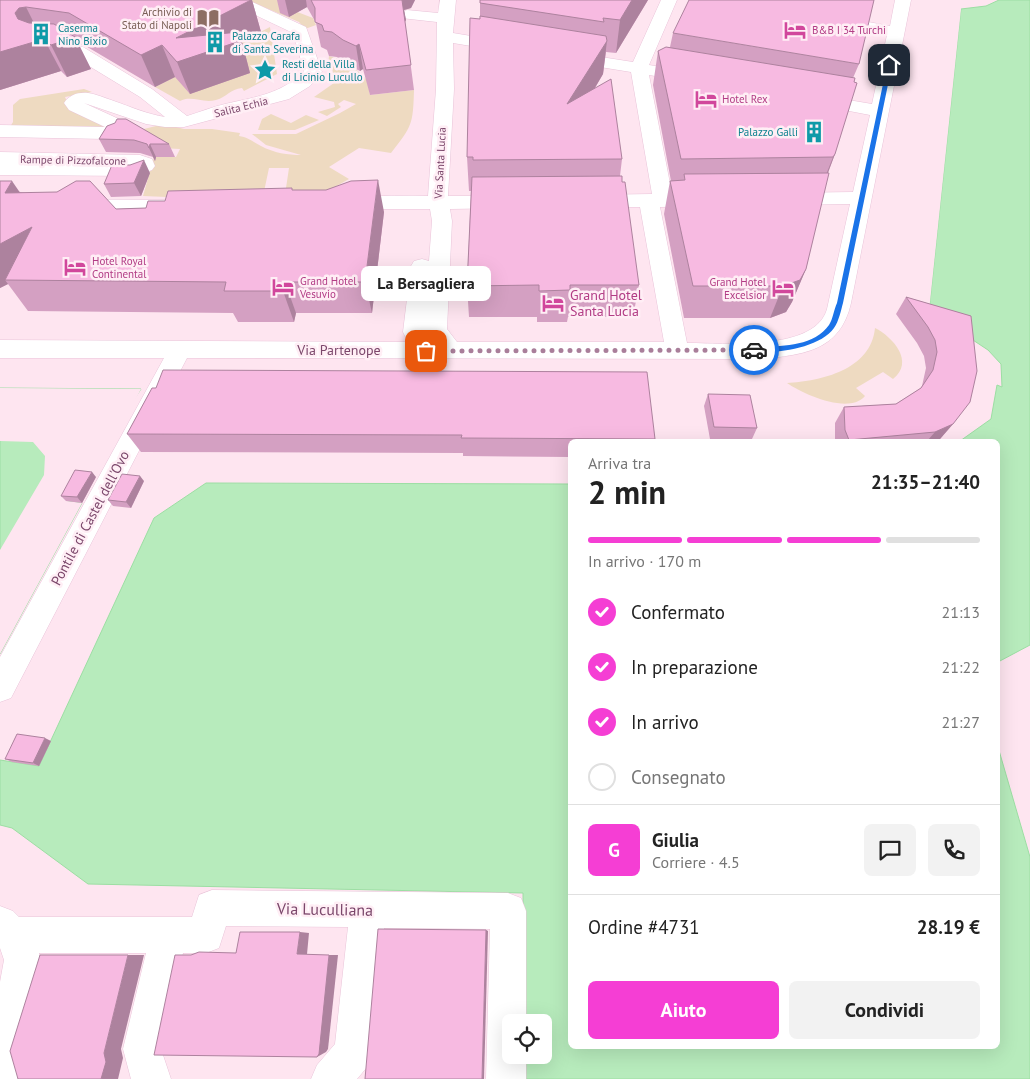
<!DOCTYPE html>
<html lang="it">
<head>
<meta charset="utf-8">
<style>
  body { margin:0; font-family:"PT Sans",sans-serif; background:#f2f2f2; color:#222; height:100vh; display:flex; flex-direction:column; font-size:19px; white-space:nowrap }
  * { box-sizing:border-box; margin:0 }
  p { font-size:16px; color:#767676 }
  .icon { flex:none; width:28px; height:28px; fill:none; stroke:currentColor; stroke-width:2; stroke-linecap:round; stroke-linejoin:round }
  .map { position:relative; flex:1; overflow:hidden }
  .panel { position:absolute; left:568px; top:439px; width:432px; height:610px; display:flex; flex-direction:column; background:#fff; border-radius:8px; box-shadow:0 5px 20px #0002 }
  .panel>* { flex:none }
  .controls { position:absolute; left:502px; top:1014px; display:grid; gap:10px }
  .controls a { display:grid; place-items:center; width:50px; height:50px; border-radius:8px; background:#fff; box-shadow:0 5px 20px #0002; font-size:25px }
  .pin { position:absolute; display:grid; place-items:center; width:42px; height:42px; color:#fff; margin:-21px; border-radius:10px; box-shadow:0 2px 8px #0006 }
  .courier { position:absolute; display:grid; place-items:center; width:50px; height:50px; margin:-25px; border:4px solid #1a73e8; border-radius:50%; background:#fff; color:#222; box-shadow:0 1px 6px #0007 }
  .bubble { position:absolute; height:35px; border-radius:8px; background:#fff; box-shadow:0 5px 20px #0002; font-size:16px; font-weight:700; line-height:35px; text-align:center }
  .head em { font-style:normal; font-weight:700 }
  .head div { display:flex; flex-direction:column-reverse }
  .head { display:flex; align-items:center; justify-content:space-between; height:85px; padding:0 20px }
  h1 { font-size:32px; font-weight:700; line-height:38px }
  .bar { display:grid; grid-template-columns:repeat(4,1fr); gap:8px 5px; align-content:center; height:60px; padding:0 20px }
  .bar i { height:6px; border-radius:4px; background:#e0e0e0 }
  .bar .selected { background:#f53ed4 }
  .bar p { grid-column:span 4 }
  .line { display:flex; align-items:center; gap:12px; padding:0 20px; border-top:1px solid #e0e0e0 }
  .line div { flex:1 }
  .round { display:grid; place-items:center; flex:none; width:52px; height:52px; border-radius:8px; background:#f2f2f2 }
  ol { padding:0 20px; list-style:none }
  li { display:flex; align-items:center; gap:15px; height:55px }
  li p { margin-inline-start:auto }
  li .icon { padding:5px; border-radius:50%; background:#f53ed4; color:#fff; stroke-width:4 }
  li:last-child { color:#767676 }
  li i { width:28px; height:28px; border:2px solid #e0e0e0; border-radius:50% }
  .cta { display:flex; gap:10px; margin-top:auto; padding:10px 20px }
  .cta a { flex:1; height:58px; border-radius:8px; background:#f53ed4; color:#fff; font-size:20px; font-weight:700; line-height:58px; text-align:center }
  .cta a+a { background:#f2f2f2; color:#222 }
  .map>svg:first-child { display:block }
  .green { fill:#eedac1 }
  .water { fill:#b7ebbc; stroke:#9cdea3 }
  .pier { fill:#fee5f0 }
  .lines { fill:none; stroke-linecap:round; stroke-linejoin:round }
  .minor-casing { stroke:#e9c4d9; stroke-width:1 }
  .minor { fill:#fff; fill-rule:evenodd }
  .wall { fill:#d4a0c2 }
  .shaded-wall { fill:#ad829e }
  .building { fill:#f7bae1; stroke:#ad829e }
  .route { fill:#1a73e8 }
  .done { stroke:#a97e9a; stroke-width:5; stroke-dasharray:0 9 }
  .labels { text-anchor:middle; stroke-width:5; stroke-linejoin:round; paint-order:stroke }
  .far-education-label { font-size:11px; fill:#785e54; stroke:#ffeef5; text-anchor:end }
  .far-culture-label { font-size:11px; fill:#0d838f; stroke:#ffeef5; text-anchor:start }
  .far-hotel-label { font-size:11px; fill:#b23c85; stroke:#ffeef5; text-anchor:start }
  .far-street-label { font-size:11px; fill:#7b476b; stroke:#ffeef5 }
  .hotel-label { font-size:14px; fill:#b23c85; stroke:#ffeef5; text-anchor:start }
  .street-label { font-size:14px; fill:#7b476b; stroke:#ffeef5 }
  .near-street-label { font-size:16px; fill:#7b476b; stroke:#ffeef5 }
</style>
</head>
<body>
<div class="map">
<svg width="1030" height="1079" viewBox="0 0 1030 1079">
  <rect width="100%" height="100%" fill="#fee5f0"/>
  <!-- green -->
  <g class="green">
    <polygon points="247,0 278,0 279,5 313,18 316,25 305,29 299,22"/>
    <path d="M270 27 277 74 244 91 242 88C230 89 227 97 216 100 203 104 192 95 180 101L155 87Z"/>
    <path d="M329 56C339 58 360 70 366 79 368 83 369 90 370 95L414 90C413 125 412 126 391 153L359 148 329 167 349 179 317 197 287 200 286 188 289 168H269L262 201 143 196 154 157H176L180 149 160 148 132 132 164 124 184 129H212L240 133 239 136C248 137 253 142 261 146 274 153 288 155 301 155L266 145 252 134H296L340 113 356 104 344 100 338 104 341 107 327 116 318 112 335 107 334 102 314 97 334 83 332 65H328Z"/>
    <polygon points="84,89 92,92 65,97 70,109 109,126 105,128 10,127 13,122 13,105 20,99"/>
    <polygon points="271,114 291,123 306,115 319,120 295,130 258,130 262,119"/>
    <path d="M875 328C893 337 915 362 893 379L883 372 856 388 865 396C849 415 803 394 787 383 821 381 871 370 875 328Z"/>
  </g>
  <!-- water -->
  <g class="water">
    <polygon points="999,0 1030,0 1030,645 998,662 998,441 960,441 991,419 997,385 1002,387 1001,364 988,350 929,311 961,9 986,6"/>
    <polygon points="0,388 141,389 67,501 82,503 0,654"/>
    <polygon points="206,483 570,484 570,1046 998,1046 998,747 1030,857 1030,1079 525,1079 525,1055 544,1055 544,1022 524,1022 523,893 88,884 12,828 0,825 0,760 39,766 154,518"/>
  </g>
  <!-- pier -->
  <g class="pier">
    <polygon points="958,9 961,9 929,311 927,311"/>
    <polygon points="0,388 141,389 95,477 67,501 82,503 0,654 0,550 44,475 45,456 33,442 0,441"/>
  </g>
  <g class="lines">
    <!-- minor casing -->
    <g class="minor-casing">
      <g id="minor">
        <path d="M227 0H248L306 27 322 72 310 86 289 99 184 127H165L146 124 84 103 121 120 124 124 121 134 107 139 0 137V125L105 127 69 110 64 103C69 95 78 92 88 93 96 94 105 98 114 101 131 107 147 114 165 117L140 97 71 55 43 53 41 49 43 45C56 42 70 44 83 47L152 89 187 116C200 112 212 107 225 104 255 97 282 94 304 71L293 33 230 3Z"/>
        <path d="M440 0H456L453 33 513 43 515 47 513 51 507 52 453 43 454 89 448 196H508L515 198 518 202 515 206 508 208 450 209 452 221 447 329 457 342H664L640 207H591L584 205 581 201 584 197 591 195 652 194 631 72 569 62 563 61 561 57 563 53 569 52 633 62 661 0H677L649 65 692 72 698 73 701 77 698 81 692 82 649 75 672 194H703L710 196 713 200 710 204 703 206 660 207 687 343C723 343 815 352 827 309L850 204 786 205 779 203 776 199 779 195 786 193 853 192 870 115 813 104 807 103 804 99 807 95 813 94 872 104 887 35 830 25 824 23 822 20 824 17 830 15 890 26 895 0H911L851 303C840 352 802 355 758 359L187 358 11 698 0 702V657L164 358H0V340L408 342 403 332 411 266 414 261 422 259 429 261 432 221 430 209H372L346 212 339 210 336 206 339 202C368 194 399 196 428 196L436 89 437 22 401 18 399 15 401 12 407 10 438 13Z"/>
        <polygon points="0,152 140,155 152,159 155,166 152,170 136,176 0,175"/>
        <polygon points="0,199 183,200 190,202 193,206 190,210 183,212 0,211"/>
        <polygon points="212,890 508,893 521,898 526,911 526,1022 511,1022 511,1055 526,1055 526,1079 486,1079 490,929 384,928 373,1052 368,1066 357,1079 311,1079 317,1065 335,1044 348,927 226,926 219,948 206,953 183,953 161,1049 171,1079 131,1079 123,1049 146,953 39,953 40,960 27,1058 29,1079 0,1079 0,982 4,960 0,948 0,906 13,911 19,917 192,917 199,895"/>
      </g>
    </g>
    <!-- minor -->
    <use href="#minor" class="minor"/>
  </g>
  <!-- wall -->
  <g class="wall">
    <polygon points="0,0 252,0 261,32 242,42 250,73 190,94 175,77 155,87 84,45 79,45 91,69 67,77 61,71 0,90"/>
    <polygon points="277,0 415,0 411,8 404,10 406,20 405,22 414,90 370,95 363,69 360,71 348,65 337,57 329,56 327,50 321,47 316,23 307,7 289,17 280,13"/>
    <polygon points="480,0 648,0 616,53 606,52 603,74 595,88 622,159 620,176 622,182 639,285 633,317 568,317 567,322 537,322 537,317 469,317 467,286 471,191 469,191 467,157 480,16"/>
    <polygon points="673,33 859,64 853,78 835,154 828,173 806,269 792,302 786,312 770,318 684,318 664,214 670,181 671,181 653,85 658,51 670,47"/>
    <polygon points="107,126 169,144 175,157 156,157 155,161 153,157 140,153 106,152 99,139"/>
    <polygon points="150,173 141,196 111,197 104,184"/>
    <polygon points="0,181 20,192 116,209 146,208 165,201 293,190 384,212 372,313 296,313 294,322 238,322 233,313 28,311 8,284 0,288"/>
    <polygon points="906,297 971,316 953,424 940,439 934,441 835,441 835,423 844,407 896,404 921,388 922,386 926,368 924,356 917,343 896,314"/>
    <polygon points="152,388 655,439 655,441 570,441 570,457 463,456 463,453 141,452 127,434"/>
    <polygon points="708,394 757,428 752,439 710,439 704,406"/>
    <polygon points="96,477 82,503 66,501 61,496"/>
    <polygon points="144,481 131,508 113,506 108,500"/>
    <polygon points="51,741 39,766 12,762 5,759"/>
  </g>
  <!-- shaded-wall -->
  <g class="shaded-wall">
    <polygon points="251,0 252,0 261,32 242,42 250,73 190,94 177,62 176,38"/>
    <polygon points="285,0 306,0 307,7 289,17"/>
    <polygon points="396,0 415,0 411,8 404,10 406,20 404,23"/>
    <polygon points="632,0 648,0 616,53 620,20"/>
    <polygon points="26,7 42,39 44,39 61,71 0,90 0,52 15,13 19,8"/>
    <polygon points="75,37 91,69 67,77 51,45"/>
    <polygon points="607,41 603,74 565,138 567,104"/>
    <polygon points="359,44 363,69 360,71 356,46"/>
    <polygon points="162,45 175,77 155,87 141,55"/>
    <polygon points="150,144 156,157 155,161 149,148"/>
    <polygon points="835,154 822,188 820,190 833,157"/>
    <polygon points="144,160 150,173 141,196 134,183"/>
    <polygon points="378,180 384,212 372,313 365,282"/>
    <polygon points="12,181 34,213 5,193"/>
    <polygon points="32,227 5,280 8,284 0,288 0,244"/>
    <polygon points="806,269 792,302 786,312 770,318 783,286"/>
    <polygon points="285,282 296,313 294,322 283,291"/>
    <polygon points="953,424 940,439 934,441 927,441 935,432"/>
    <polygon points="92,472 96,477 82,503 77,497"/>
    <polygon points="140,476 144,481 131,508 126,502"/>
    <polygon points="45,738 51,741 39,766 33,763"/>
    <polygon points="486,930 488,931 484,1079 482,1079"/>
    <polygon points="300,932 309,933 307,954 297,954"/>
    <polygon points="128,955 144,955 121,1049 123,1058 118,1079 101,1079 104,1053"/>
    <polygon points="329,955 338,955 328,1049 326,1052 317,1057"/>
  </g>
  <!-- building -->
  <g class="building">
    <polygon points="0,0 251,0 176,38 239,32 240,41 177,62 162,45 141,55 69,13 26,7 19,8 15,13 18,19 29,23 54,24 75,37 51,45 44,39 0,52"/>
    <polygon points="311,0 402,0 411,65 366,70 359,44 356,46 343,40 332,32 324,31 322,25 315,22 315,8"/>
    <polygon points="480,0 632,0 620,20 603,18 604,22 480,3"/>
    <polygon points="689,0 874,0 859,64 673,33"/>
    <polygon points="480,16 606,36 607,41 567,104 611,79 622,159 473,160 473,157 467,157 470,18 480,19"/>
    <polygon points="666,47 855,78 854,82 857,83 835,154 833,157 681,159 658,51"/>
    <polygon points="117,119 126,119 169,144 150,144 149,148 147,144 134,140 99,139 107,126 115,123"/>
    <polygon points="144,160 134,183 104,184 112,165 130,165"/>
    <polygon points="829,173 806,269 800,280 783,286 693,286 670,181 685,180 684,174"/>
    <polygon points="622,176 622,182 625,182 639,285 570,285 570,290 539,291 539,285 467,286 472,177"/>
    <polygon points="378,180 365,282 285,282 283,291 224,291 226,282 5,280 32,227 0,244 0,181 12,181 5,193 57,192 76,181 90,181 116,209 146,208 148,201 165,201 168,191 292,188 292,190 326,190 351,181"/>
    <polygon points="906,297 971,316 977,371 970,402 953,424 935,432 849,440 845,430 844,407 896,404 921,388 933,370 937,352 935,340 928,327"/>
    <polygon points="163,370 647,372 655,439 461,438 462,435 127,434 152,388 156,388"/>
    <polygon points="708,394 750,395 757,428 714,427"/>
    <polygon points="75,470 92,472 77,497 61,496"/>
    <polygon points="122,474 140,476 126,502 108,500"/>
    <polygon points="17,734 45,738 33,763 5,759"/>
    <polygon points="378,929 486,930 482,1079 365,1079"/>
    <polygon points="240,932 300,932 297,954 329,955 319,1054 317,1057 154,1055 175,955 191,955 199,952 236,953"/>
    <polygon points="40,955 128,955 104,1053 106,1062 101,1079 18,1079 10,1051"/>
  </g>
  <!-- route -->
  <path class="route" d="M889 63 892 65 843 303C841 310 839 321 834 328 820 348 774 355 751 351V348L754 347C777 346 813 348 829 325 833 319 834 309 837 303L887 65Z"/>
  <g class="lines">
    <!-- done -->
    <polyline class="done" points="426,351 754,350"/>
  </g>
  <!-- icons -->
  <defs>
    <g id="library-bare" transform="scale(1.725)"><path d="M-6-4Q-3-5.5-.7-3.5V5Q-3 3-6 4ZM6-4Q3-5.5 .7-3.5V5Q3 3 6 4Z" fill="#8d6e63" stroke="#ffeef5" stroke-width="2.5" paint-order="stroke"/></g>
    <g id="hotel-bare" transform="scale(1.725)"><path d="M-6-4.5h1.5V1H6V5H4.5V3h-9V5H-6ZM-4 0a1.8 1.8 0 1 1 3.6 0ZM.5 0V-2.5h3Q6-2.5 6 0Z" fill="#d1479c" stroke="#ffeef5" stroke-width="2.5" paint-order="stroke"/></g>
    <g id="building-bare" transform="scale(1.725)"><path d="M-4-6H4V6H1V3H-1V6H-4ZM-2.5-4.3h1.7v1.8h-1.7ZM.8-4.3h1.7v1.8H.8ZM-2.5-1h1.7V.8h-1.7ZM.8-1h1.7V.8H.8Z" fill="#0f9aa8" stroke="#ffeef5" stroke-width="2.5" paint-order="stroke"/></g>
    <g id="sight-bare" transform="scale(1.725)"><path d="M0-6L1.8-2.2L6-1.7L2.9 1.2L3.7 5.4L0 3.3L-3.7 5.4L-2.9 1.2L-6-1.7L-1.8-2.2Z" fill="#0f9aa8" stroke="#ffeef5" stroke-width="2.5" paint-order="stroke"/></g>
  </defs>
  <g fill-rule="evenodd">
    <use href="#library-bare" x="208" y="18"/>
    <use href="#hotel-bare" x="795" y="30"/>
    <use href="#building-bare" x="41" y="34"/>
    <use href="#building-bare" x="215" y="42"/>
    <use href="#sight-bare" x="265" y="70"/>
    <use href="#hotel-bare" x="706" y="99"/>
    <use href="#building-bare" x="814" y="132"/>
    <use href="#hotel-bare" x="75" y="267"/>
    <use href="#hotel-bare" x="283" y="287"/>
    <use href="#hotel-bare" x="783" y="288"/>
    <use href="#hotel-bare" x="553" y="303"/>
  </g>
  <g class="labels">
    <!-- far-education labels -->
    <g class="far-education-label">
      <text x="192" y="16">Archivio di<tspan x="192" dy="13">Stato di Napoli</tspan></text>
    </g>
    <!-- far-culture labels -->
    <g class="far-culture-label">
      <text x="58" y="32">Caserma<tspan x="58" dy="13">Nino Bixio</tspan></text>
      <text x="232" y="40">Palazzo Carafa<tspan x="232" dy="13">di Santa Severina</tspan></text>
      <text x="282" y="68">Resti della Villa<tspan x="282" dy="13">di Licinio Lucullo</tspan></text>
      <text x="798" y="136" text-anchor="end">Palazzo Galli</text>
    </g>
    <!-- far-hotel labels -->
    <g class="far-hotel-label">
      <text x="812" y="34">B&amp;B I 34 Turchi</text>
      <text x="722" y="103">Hotel Rex</text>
      <text x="92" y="265">Hotel Royal<tspan x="92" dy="13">Continental</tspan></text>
      <text x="300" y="285">Grand Hotel<tspan x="300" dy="13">Vesuvio</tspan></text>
      <text x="766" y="286" text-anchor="end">Grand Hotel<tspan x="766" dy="13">Excelsior</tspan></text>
    </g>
    <!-- far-street labels -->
    <g class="far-street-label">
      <text transform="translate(241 107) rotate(-14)" y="4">Salita Echia</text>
      <text transform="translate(73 160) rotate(1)" y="4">Rampe di Pizzofalcone</text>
      <text transform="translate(440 163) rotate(-87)" y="4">Via Santa Lucia</text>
    </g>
    <!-- hotel labels -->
    <g class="hotel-label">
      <text x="570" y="300">Grand Hotel<tspan x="570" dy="16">Santa Lucia</tspan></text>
    </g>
    <!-- street labels -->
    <g class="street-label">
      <text x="339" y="355">Via Partenope</text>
      <text transform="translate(90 518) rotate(-62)" y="5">Pontile di Castel dell'Ovo</text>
    </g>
    <!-- near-street labels -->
    <g class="near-street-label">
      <text transform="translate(325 909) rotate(1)" y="6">Via Luculliana</text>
    </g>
  </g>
</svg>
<div class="controls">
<a><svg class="icon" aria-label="locate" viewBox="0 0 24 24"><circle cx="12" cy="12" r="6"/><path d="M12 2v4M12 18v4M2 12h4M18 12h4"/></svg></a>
</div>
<div class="pin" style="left:426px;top:351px;background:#ea580c"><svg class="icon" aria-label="bag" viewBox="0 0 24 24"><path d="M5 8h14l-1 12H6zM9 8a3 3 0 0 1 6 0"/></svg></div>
<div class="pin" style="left:889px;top:65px;background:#1f2937"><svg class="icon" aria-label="home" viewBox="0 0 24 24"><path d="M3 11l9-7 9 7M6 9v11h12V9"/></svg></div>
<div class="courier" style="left:754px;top:350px"><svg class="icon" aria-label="car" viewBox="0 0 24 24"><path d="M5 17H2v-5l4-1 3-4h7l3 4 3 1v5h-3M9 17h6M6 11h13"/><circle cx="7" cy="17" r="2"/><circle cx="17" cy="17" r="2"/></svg></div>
<div class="bubble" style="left:361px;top:266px;width:130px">La Bersagliera</div>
<section class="panel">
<div class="head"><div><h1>2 min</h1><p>Arriva tra</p></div><em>21:35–21:40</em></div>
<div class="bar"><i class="selected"></i><i class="selected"></i><i class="selected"></i><i></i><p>In arrivo · 170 m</p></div>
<ol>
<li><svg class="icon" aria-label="check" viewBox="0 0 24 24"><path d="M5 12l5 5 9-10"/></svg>Confermato<p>21:13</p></li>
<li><svg class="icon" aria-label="check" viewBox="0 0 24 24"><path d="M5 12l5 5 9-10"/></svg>In preparazione<p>21:22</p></li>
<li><svg class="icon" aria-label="check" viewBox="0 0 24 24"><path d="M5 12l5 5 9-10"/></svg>In arrivo<p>21:27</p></li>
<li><i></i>Consegnato</li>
</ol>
<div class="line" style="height:90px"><b class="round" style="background:#f53ed4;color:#fff">G</b><div><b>Giulia</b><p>Corriere · 4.5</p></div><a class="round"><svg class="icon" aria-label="chat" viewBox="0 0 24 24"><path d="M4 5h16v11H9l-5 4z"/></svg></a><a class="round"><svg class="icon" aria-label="phone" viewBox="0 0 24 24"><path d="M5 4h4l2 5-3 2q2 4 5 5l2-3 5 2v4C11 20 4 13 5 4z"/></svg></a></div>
<div class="line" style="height:65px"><div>Ordine #4731</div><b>28.19 €</b></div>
<div class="cta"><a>Aiuto</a><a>Condividi</a></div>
</section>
</div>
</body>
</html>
